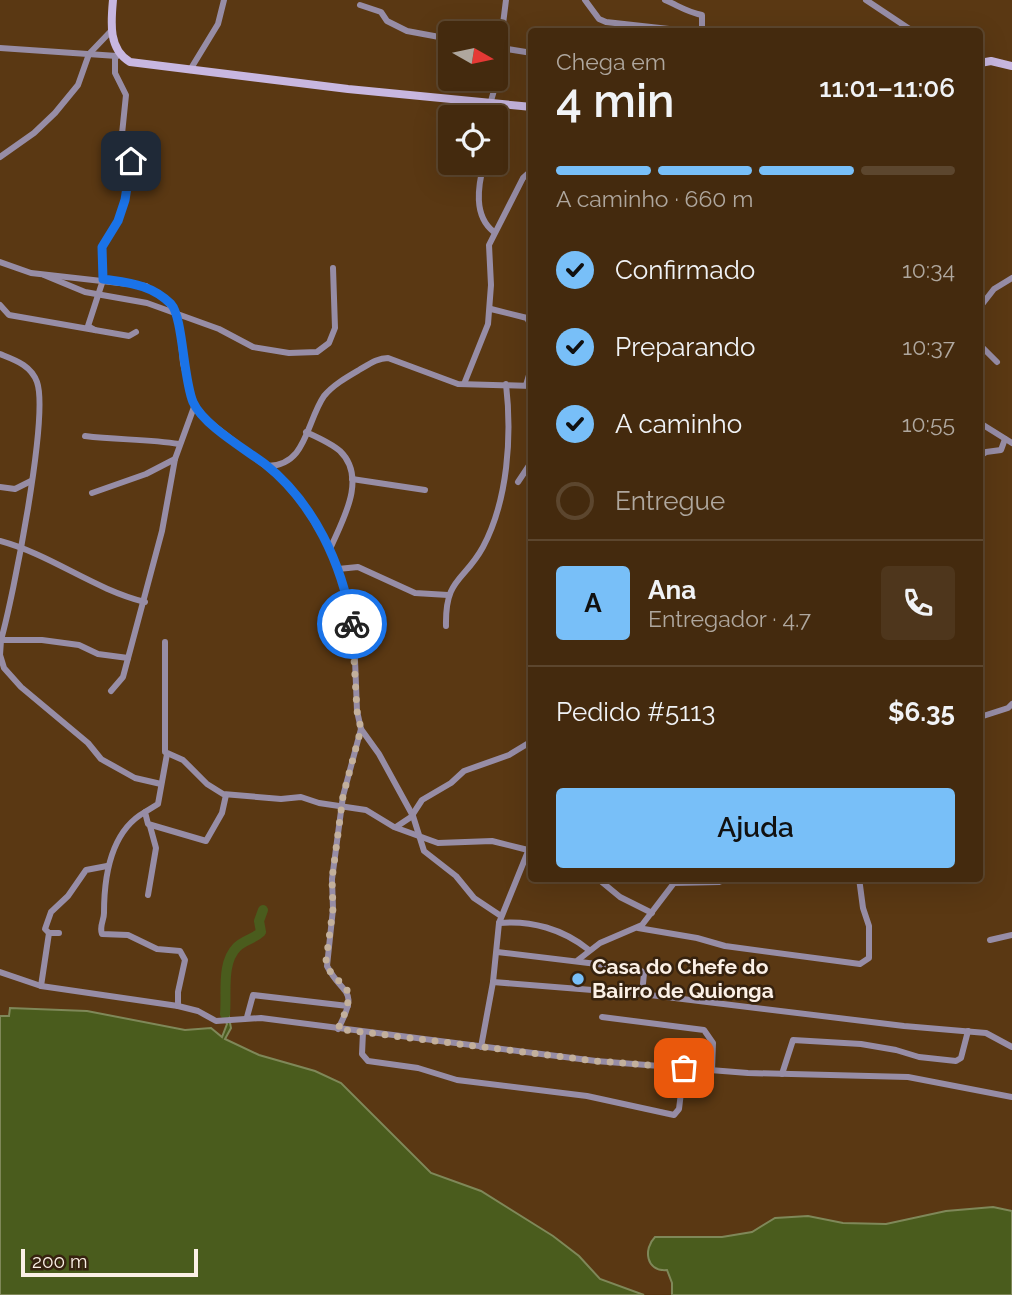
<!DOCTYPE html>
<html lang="pt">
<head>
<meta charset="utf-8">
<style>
  body { margin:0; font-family:Raleway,sans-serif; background:#4e361c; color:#f1f3f6; height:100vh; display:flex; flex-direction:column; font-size:26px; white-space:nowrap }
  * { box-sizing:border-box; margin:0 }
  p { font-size:23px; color:#afa79e }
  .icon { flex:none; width:38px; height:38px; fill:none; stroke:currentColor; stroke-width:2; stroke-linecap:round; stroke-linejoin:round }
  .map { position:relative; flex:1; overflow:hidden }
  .details { position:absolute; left:528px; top:28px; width:455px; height:854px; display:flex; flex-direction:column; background:#442a0e; border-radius:7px; box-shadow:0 7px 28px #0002,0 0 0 2px #5c462e }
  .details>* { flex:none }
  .needle { width:46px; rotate:99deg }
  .fabs { position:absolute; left:438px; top:21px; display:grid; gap:14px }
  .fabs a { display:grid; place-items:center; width:70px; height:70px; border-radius:7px; background:#442a0e; box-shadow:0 7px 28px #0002,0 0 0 2px #5c462e; font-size:35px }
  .scale { position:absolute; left:21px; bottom:18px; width:177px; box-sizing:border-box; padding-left:7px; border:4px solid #fbf0e6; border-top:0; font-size:19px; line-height:24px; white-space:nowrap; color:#fbf0e6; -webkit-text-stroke:5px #36220f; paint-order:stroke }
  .pin { position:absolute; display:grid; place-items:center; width:60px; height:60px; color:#fff; margin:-30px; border-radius:14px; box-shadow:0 4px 10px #0006 }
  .courier { position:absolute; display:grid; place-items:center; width:70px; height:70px; margin:-35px; border:5px solid #1a73e8; border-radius:50%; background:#fff; color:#222; box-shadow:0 2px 9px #0007 }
  .summary em { font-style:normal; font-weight:600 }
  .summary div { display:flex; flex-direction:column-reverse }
  .summary { display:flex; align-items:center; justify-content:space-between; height:119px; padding:0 28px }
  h1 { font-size:46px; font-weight:600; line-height:52px }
  .bar { display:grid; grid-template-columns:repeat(4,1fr); gap:10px 7px; align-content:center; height:84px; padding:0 28px }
  .bar i { height:9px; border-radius:5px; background:#5c462e }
  .bar .selected { background:#78bff8 }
  .bar p { grid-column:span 4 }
  .line { display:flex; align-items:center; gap:18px; padding:0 28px; border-top:2px solid #5c462e }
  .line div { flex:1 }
  .round { display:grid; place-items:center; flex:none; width:74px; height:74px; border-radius:7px; background:#4e361c }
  ol { padding:0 28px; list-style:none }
  li { display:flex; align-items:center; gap:21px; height:77px }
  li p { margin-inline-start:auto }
  li .icon { padding:7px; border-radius:50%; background:#78bff8; color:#111; stroke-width:4 }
  li:last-child { color:#afa79e }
  li i { width:38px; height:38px; border:4px solid #5c462e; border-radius:50% }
  .button { display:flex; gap:14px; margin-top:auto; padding:14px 28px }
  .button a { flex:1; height:80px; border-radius:7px; background:#78bff8; color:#111; font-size:28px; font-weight:600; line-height:80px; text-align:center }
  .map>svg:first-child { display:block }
  .water { fill:#4a5c1d; stroke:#7f8859; stroke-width:2 }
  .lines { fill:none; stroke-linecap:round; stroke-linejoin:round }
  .river { stroke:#4a5c1d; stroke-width:10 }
  .minor { stroke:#978da6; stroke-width:6 }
  .secondary { stroke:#c8b7e0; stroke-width:8 }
  .done { stroke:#c3b09c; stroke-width:7; stroke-dasharray:0 12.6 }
  .route { stroke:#1a73e8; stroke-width:9 }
  .poi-dot { fill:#78bff8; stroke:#36220f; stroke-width:2.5 }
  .labels { text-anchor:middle; stroke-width:5; stroke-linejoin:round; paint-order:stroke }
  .poi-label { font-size:21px; font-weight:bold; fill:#fbf0e6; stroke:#36220f; text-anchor:start }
</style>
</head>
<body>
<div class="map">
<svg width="1012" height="1295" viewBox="0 0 1012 1295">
  <rect width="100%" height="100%" fill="#5a3813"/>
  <!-- water -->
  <g class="water">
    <polygon points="226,1002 231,1028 225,1039 259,1055 315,1071 341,1083 431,1173 481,1191 553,1236 579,1256 600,1279 644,1295 0,1295 0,1016 9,1016 10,1008 87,1011 185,1030 211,1028 222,1037 227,1024 223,1015"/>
    <path d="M993 1207 1012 1211V1295H672V1283L667 1270C646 1272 643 1249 655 1237H722L752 1232 775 1218 808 1216 843 1223 886 1224 946 1211Z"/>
  </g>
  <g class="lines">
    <!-- river -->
    <path class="river" d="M225 1014C227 993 221 963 237 947 244 940 254 939 261 932L259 921 263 910"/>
    <!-- minor -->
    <g class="minor">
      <polyline points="585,0 599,19 606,22 669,29 739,32"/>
      <path d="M665 0C679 6 687 12 702 15V28"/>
      <polyline points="866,0 914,32"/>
      <polyline points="360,5 381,12 387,21 407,31 450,39"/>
      <polyline points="495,47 532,53"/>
      <polyline points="0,48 117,56"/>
      <polyline points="500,48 506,0"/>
      <polyline points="190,70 218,24 224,0"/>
      <polyline points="493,117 496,106 491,101 506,48"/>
      <polyline points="0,157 34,133 55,113 78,85 89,54 111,31"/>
      <path d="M484 163C478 186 473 216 494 232"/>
      <polyline points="0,262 31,273 146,286 168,302 179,321 183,363 194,407 175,459 162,531 123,677 111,691"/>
      <polyline points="44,275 85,292 147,303 219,329 253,347 289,353 317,352 329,343 335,328 333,268"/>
      <polyline points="0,305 9,315 129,336 136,332"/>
      <polyline points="980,307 994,289 1012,278"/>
      <polyline points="491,309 527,318 532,328"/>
      <polyline points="95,330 88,326 103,280 103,244 118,221 131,175 131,161 122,134 126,95 115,73 115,56"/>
      <polyline points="980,345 997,362"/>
      <path d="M0 354C15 360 31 365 37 382 49 416 13 598 1 640L0 655 4 668 21 687 88 743 101 759 135 778 161 784"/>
      <polyline points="464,384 488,324 491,285 489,245 523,178 532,170"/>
      <polyline points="526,385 532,365"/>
      <path d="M193 403 207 420 281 478 305 507 330 549 348 599 354 634 357 711 361 729 343 796 332 879 333 909 327 966C343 997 360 987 338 1029"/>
      <polyline points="980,423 1012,443"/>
      <path d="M306 432C317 437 331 443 340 451 368 478 342 521 330 549"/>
      <path d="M85 436C117 440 148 439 179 444"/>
      <polyline points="980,456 986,452 1001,450 1005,439"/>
      <path d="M267 466C307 466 306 422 324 396 333 385 347 377 359 370 368 365 377 358 388 358L458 384 532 386"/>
      <polyline points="352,479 425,490"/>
      <polyline points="518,482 532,461"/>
      <polyline points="0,487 15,489 31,481"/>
      <polyline points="92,493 146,474 175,459"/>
      <path d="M0 541C52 555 93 589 145 602"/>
      <polyline points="338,569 358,567 415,593 448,595"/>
      <path d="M446 626C445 577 464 582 483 547 508 500 512 436 506 384"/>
      <polyline points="1,640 42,640 79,645 98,654 128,658"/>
      <polyline points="165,642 165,752 183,760 207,784 223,794 281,799 301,797 319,803 366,810 394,827 438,843 492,841 528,850"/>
      <polyline points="980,717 1008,708 1012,704"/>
      <polyline points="361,729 379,754 413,816 424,851 456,876 474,898 501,916"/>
      <polyline points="167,754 158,804 145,812 148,824 206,841 222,813 226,795"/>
      <path d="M145 812C111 831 104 877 104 913 104 921 99 926 102 934L128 935 157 949 180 951 185 960 178 992V1006"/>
      <polyline points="396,827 411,817 422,800 451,783 464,771 509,755 532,741"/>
      <polyline points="597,878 620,897 652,913"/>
      <polyline points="148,895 156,848 150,826"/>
      <path d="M499 923C531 920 563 929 589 950"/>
      <polyline points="638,928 697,938 725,946 860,964 869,958 869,926 863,908 859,878"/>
      <polyline points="49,933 45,929 51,912 68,896 86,870 107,866"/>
      <polyline points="990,940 1012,935"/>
      <polyline points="497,952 638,969 644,973 642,994"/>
      <polyline points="578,960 600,943 642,925 674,883 719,882 729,878"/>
      <polyline points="0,972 41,986 178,1006 198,1011 216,1021 261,1018 596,1061 748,1073 908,1077 1012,1097"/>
      <polyline points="493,982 642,994 904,1026 986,1033 1012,1047"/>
      <polyline points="41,986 49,933 59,933"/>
      <polyline points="247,1017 253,995 348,1006"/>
      <polyline points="602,1017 704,1030 713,1043 712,1070"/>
      <polyline points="363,1032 362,1054 368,1061 418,1068 457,1080 587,1096 674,1115 679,1109 684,1068"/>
      <polyline points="481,1047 493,982 499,923 531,844"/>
      <polyline points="782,1074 793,1040 861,1044 896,1050 919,1057 956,1061 961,1058 968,1031"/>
    </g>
    <!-- secondary -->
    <g class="secondary">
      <path d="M113 0C111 22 108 49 130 62L348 89 532 107"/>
      <polyline points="980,63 991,61 1012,66"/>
    </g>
  </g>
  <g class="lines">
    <!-- done -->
    <polyline class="done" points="352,624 357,711 361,729 343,796 332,879 333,909 326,961 328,969 347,990 348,1006 338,1029 596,1061 684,1068"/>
    <!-- route -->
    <path class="route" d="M131 161 125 200 118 221 102 247 103 279C129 283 151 284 171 304 183 317 183 378 193 402 203 425 245 449 265 464 314 503 342 564 352 624"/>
  </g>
  <!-- markers -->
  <circle class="poi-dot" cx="578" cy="979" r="7"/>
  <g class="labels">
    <!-- poi labels -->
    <g class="poi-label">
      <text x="592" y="974">Casa do Chefe do<tspan x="592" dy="24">Bairro de Quionga</tspan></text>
    </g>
  </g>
</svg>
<div class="fabs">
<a><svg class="needle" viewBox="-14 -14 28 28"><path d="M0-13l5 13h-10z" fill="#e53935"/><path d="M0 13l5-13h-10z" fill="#afa79e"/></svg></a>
<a><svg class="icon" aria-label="locate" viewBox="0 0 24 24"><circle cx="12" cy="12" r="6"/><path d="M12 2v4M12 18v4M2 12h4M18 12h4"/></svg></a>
</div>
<div class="scale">200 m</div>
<div class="pin" style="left:684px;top:1068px;background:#ea580c"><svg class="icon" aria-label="bag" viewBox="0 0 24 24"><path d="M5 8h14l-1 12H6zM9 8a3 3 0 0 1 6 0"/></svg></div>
<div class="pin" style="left:131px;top:161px;background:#1f2937"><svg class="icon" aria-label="home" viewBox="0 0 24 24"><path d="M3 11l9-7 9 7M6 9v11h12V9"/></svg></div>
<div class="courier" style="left:352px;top:624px"><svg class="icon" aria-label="bike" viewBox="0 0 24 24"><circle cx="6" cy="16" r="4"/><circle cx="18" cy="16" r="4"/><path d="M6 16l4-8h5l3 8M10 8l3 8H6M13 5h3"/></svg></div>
<section class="details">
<div class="summary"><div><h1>4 min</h1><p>Chega em</p></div><em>11:01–11:06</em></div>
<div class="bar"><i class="selected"></i><i class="selected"></i><i class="selected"></i><i></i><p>A caminho · 660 m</p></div>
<ol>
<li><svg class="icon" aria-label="check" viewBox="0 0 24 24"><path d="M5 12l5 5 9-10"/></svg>Confirmado<p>10:34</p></li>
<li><svg class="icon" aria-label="check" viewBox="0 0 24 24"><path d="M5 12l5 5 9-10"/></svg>Preparando<p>10:37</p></li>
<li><svg class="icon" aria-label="check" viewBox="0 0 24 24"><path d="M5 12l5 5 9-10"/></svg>A caminho<p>10:55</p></li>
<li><i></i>Entregue</li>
</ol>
<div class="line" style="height:126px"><b class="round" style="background:#78bff8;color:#111">A</b><div><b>Ana</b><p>Entregador · 4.7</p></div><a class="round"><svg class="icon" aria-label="phone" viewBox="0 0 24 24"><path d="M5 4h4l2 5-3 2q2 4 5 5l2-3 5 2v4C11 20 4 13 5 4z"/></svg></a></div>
<div class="line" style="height:91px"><div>Pedido #5113</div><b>$6.35</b></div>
<div class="button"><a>Ajuda</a></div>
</section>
</div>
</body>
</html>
